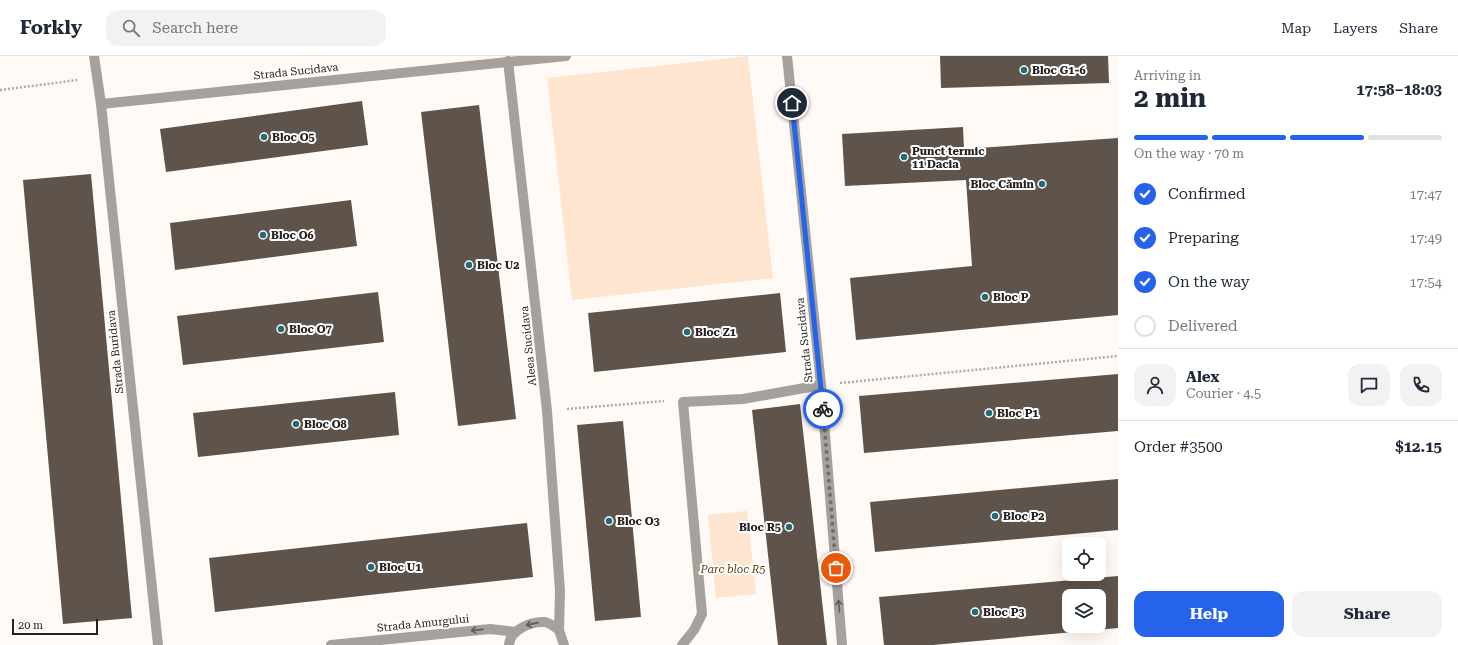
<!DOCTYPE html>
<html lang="en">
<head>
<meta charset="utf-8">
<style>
  body { margin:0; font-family:"Roboto Serif",serif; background:#f2f2f3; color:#1f2937; height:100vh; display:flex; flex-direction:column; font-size:15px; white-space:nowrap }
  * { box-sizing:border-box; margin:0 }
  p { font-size:13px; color:#747a83 }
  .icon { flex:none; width:22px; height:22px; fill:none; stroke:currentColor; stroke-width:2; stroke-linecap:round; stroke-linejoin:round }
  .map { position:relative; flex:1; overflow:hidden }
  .side { display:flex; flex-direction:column; background:#fff; width:340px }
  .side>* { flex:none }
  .fabs { position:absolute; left:1062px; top:481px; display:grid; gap:8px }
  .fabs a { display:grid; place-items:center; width:44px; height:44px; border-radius:8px; background:#fff; box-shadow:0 4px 16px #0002; font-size:20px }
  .scale { position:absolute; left:12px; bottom:10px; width:86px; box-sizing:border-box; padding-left:4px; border:2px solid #26211d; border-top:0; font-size:11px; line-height:14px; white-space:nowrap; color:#26211d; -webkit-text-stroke:3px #fff; paint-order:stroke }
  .pin { position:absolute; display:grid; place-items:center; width:34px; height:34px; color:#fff; margin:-17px; border:2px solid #fff; border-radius:50%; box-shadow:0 1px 4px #0007 }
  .courier { position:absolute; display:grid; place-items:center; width:40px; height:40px; margin:-20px; border:3px solid #2563eb; border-radius:50%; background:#fff; color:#222; box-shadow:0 1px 5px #0007 }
  .summary em { font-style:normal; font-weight:700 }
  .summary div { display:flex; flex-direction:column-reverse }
  .summary { display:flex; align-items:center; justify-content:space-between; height:68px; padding:0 16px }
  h1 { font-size:26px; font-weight:700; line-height:30px }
  .bar { display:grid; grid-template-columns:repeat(4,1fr); gap:6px 4px; align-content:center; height:48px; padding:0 16px }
  .bar i { height:5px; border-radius:3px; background:#e0e1e3 }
  .bar .on { background:#2563eb }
  .bar p { grid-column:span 4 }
  .line { display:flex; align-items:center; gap:10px; padding:0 16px; border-top:1px solid #e0e1e3 }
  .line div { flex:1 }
  .round { display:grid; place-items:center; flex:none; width:42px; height:42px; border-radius:12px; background:#f2f2f3 }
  ol { padding:0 16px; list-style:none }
  li { display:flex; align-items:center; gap:12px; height:44px }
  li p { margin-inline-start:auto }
  li .icon { padding:4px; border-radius:50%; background:#2563eb; color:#fff; stroke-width:4 }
  li:last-child { color:#747a83 }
  li i { width:22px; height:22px; border:2px solid #e0e1e3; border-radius:50% }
  .action { display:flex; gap:8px; margin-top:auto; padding:8px 16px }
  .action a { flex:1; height:46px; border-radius:12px; background:#2563eb; color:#fff; font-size:16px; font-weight:700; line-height:46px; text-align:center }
  .action a+a { background:#f2f2f3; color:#1f2937 }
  header { display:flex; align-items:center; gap:24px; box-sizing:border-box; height:56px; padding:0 20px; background:#fff; border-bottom:1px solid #e0e1e3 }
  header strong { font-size:19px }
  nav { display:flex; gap:22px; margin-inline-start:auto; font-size:14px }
  .search { width:280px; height:36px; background:#f2f2f3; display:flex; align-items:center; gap:10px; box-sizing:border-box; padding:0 14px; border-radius:12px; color:#747a83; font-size:15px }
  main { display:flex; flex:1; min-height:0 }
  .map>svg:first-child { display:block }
  .green { fill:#fde5cf }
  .building { fill:#5f544b; fill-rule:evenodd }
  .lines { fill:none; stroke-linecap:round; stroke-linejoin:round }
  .path { stroke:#b0aba7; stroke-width:2.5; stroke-dasharray:2 2; stroke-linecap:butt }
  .lane { stroke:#a7a19d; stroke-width:10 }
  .street { stroke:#a7a19d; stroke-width:10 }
  .oneway { stroke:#605b57 }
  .done { stroke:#726d69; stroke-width:4; stroke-dasharray:0 7.2 }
  .route { stroke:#2563eb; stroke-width:5 }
  .poi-dot { fill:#26697b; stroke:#fff; stroke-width:1.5 }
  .labels { text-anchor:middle; stroke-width:4; stroke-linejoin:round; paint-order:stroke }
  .poi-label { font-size:11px; font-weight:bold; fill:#26211d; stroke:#fff; text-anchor:start }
  .street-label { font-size:11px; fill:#26211d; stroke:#fff }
  .park-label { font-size:11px; font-style:italic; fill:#663d0e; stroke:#fff }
</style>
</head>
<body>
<header>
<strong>Forkly</strong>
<div class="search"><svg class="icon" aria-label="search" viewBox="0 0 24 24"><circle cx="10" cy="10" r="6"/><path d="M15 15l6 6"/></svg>Search here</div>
<nav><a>Map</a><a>Layers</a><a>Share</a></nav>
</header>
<main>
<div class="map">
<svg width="1118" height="589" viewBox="0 0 1118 589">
  <rect width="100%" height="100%" fill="#fffaf5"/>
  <!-- green -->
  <g class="green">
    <polygon points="748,0 773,222 572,244 547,22"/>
    <polygon points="747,455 756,538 716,542 708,459"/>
  </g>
  <!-- building -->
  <g class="building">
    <polygon points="940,0 1108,0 1109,27 941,32"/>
    <polygon points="362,45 368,89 166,116 160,73"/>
    <polygon points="479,49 516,363 458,370 421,56"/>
    <polygon points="963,71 964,93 1118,82 1118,259 856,284 850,222 972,210 966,124 845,130 842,78"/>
    <polygon points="91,118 132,562 63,568 23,124"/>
    <polygon points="351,144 357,190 175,214 170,167"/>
    <polygon points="378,236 384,286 183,309 177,260"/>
    <polygon points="780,237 786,296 594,316 588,257"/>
    <polygon points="1118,318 1118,375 864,397 859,340"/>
    <polygon points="395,336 399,379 198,401 193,357"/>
    <polygon points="800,348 827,589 778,589 752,354"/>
    <polygon points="623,365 641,561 595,565 577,369"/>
    <polygon points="1118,423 1118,474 875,496 870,446"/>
    <polygon points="527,467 533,521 215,556 209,502"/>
    <path d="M1118 520V572L933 589H884L879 541ZM1069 540H1099V570H1069Z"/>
  </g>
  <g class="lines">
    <!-- path -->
    <g class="path">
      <polyline points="0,34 78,24"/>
      <polyline points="840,327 1118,300"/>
      <polyline points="567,353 664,345"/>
    </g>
    <!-- lane -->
    <polyline class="lane" points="682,589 694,574 702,558 683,346 743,343 821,329 842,589"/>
    <!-- street -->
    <g class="street">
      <polyline points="94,0 101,48 158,589"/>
      <polyline points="787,0 821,329"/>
      <polyline points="508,5 547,355 560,535 559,574"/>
      <polyline points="101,48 566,0"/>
      <polyline points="331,589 490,573 516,576"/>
      <path d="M509 589C510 574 531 565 545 566 549 567 555 571 559 574L564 589"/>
    </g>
  </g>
  <!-- one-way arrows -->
  <defs><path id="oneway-shaft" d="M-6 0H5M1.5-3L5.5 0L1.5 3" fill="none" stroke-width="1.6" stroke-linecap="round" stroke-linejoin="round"/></defs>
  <g class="oneway">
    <use href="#oneway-shaft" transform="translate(839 550) rotate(-95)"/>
    <use href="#oneway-shaft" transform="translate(532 568) rotate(167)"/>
    <use href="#oneway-shaft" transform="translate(477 574) rotate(174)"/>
  </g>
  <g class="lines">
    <!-- done -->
    <polyline class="done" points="823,353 836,512"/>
    <!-- route -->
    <polyline class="route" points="792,47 823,353"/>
  </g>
  <!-- markers -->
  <g class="poi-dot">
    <circle cx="1024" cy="14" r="4"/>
    <circle cx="264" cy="81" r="4"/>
    <circle cx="904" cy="101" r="4"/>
    <circle cx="1042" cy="128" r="4"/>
    <circle cx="263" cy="179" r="4"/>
    <circle cx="469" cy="209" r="4"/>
    <circle cx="985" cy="241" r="4"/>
    <circle cx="281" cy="273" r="4"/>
    <circle cx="687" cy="276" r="4"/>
    <circle cx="989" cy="357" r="4"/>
    <circle cx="296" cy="368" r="4"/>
    <circle cx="995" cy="460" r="4"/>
    <circle cx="609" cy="465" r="4"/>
    <circle cx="789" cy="471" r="4"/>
    <circle cx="371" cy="511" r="4"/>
    <circle cx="975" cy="556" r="4"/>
  </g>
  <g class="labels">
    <!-- poi labels -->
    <g class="poi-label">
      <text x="1032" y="18">Bloc G1-6</text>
      <text x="272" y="85">Bloc O5</text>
      <text x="912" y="99">Punct termic<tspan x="912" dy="13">11 Dacia</tspan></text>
      <text x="1034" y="132" text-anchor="end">Bloc Cămin</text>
      <text x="271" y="183">Bloc O6</text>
      <text x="477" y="213">Bloc U2</text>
      <text x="993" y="245">Bloc P</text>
      <text x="289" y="277">Bloc O7</text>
      <text x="695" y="280">Bloc Z1</text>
      <text x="997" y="361">Bloc P1</text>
      <text x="304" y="372">Bloc O8</text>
      <text x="1003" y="464">Bloc P2</text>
      <text x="617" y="469">Bloc O3</text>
      <text x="781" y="475" text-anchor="end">Bloc R5</text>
      <text x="379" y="515">Bloc U1</text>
      <text x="983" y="560">Bloc P3</text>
    </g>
    <!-- street labels -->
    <g class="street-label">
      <text transform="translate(296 15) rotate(-6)" y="4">Strada Sucidava</text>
      <text transform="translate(804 284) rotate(-96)" y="4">Strada Sucidava</text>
      <text transform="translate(528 290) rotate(-96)" y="4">Aleea Sucidava</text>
      <text transform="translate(115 296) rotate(-96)" y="4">Strada Buridava</text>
      <text transform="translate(423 567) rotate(-6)" y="4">Strada Amurgului</text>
    </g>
    <!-- park labels -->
    <g class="park-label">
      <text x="733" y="517">Parc bloc R5</text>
    </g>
  </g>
</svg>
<div class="fabs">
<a><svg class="icon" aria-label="locate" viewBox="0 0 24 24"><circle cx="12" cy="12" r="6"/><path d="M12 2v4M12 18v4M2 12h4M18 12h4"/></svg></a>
<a><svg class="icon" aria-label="layers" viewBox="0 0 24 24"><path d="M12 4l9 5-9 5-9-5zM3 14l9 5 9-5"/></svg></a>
</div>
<div class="scale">20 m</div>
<div class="pin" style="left:836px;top:512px;background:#ea580c"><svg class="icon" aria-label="bag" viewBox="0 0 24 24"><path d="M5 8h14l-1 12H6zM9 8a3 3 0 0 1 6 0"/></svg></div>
<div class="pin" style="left:792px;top:47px;background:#1f2937"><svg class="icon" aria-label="home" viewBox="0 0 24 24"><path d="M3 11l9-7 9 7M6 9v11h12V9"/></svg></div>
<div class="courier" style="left:823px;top:353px"><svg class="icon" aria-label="bike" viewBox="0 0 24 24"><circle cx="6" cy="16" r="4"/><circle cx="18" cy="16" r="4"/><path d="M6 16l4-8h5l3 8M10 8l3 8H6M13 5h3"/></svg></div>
</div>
<section class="side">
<div class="summary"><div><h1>2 min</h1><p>Arriving in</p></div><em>17:58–18:03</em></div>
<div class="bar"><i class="on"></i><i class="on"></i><i class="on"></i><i></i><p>On the way · 70 m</p></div>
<ol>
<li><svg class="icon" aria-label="check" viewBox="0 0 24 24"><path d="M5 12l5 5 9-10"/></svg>Confirmed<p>17:47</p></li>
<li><svg class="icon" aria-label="check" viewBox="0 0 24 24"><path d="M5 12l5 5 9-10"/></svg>Preparing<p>17:49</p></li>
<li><svg class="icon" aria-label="check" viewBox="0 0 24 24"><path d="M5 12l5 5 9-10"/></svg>On the way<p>17:54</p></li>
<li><i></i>Delivered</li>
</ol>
<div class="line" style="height:72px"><a class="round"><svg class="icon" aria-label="person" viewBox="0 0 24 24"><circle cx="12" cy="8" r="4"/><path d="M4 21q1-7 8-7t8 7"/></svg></a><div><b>Alex</b><p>Courier · 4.5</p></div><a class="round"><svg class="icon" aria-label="chat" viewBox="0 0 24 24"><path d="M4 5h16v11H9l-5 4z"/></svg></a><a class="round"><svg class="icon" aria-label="phone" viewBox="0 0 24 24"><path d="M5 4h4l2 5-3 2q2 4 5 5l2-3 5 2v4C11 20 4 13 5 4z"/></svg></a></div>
<div class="line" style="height:52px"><div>Order #3500</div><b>$12.15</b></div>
<div class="action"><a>Help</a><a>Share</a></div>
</section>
</main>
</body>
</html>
